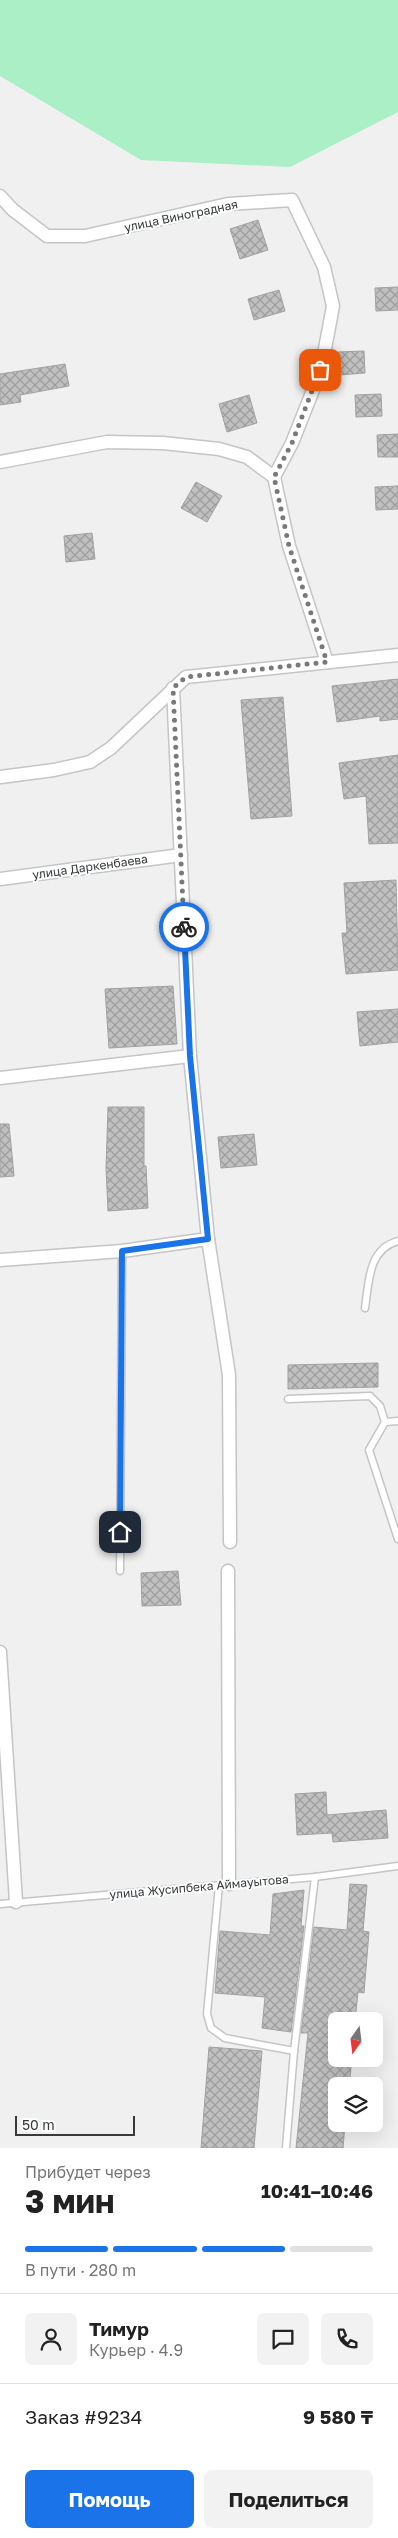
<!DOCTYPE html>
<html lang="ru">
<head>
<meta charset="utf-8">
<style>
  body { margin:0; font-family:"Golos Text",sans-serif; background:#f2f2f2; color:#222; height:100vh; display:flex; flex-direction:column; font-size:19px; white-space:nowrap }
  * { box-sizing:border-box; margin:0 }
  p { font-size:16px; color:#767676 }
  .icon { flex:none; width:28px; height:28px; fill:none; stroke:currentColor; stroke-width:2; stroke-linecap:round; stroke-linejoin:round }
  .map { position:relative; height:2148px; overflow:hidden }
  .details { display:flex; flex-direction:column; background:#fff; flex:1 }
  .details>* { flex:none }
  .needle { width:32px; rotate:194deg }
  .controls { position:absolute; left:328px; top:2012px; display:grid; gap:10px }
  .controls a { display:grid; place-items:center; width:55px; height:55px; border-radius:8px; background:#fff; box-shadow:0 5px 20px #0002; font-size:25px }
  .scale { position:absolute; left:15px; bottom:12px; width:120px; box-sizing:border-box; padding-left:5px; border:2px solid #383939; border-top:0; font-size:14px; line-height:18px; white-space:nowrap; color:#383939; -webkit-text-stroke:4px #fdfeff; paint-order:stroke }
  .pin { position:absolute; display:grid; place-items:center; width:42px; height:42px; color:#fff; margin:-21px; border-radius:10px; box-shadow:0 2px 8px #0006 }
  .courier { position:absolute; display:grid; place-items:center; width:50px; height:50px; margin:-25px; border:4px solid #1a73e8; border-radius:50%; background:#fff; color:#222; box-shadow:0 1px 6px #0007 }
  .overview em { font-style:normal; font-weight:700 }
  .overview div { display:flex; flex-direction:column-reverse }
  .overview { display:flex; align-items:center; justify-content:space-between; height:85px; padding:0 25px }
  h1 { font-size:32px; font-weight:700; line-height:38px }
  .bar { display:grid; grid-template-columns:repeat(4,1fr); gap:8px 5px; align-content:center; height:60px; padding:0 25px }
  .bar i { height:6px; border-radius:4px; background:#e0e0e0 }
  .bar .selected { background:#1a73e8 }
  .bar p { grid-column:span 4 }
  .line { display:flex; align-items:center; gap:12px; padding:0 25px; border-top:1px solid #e0e0e0 }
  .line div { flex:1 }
  .round { display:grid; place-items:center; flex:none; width:52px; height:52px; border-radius:8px; background:#f2f2f2 }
  .primary-button { display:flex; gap:10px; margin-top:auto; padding:10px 25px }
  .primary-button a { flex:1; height:58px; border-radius:8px; background:#1a73e8; color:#fff; font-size:20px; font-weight:700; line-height:58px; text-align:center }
  .primary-button a+a { background:#f2f2f2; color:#222 }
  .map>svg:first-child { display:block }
  .grass { fill:#aaefc5 }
  .building { fill:url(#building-cross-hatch); stroke:#a2a1a2 }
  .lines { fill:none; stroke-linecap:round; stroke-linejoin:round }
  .service-casing { stroke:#c5c5c6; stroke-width:9 }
  .minor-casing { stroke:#c5c5c6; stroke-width:15 }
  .service { stroke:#fff; stroke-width:6 }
  .minor { stroke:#fff; stroke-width:12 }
  .done { stroke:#787979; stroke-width:5; stroke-dasharray:0 9 }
  .route { stroke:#1a73e8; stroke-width:6 }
  .labels { text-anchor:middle; stroke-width:4; stroke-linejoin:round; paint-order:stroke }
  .street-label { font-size:12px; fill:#383939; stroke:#fdfeff }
</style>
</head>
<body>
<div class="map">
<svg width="398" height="2148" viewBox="0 0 398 2148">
  <defs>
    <pattern id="building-cross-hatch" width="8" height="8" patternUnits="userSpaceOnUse" patternTransform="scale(1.25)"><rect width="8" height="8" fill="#c1c0c0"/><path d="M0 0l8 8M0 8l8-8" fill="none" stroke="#9e9d9d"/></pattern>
  </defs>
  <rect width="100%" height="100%" fill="#f0f0f1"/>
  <!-- grass -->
  <polygon class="grass" points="0,0 398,0 398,112 290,167 141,160 0,76"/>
  <!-- building -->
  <g class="building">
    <polygon points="258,220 268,250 240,259 230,229"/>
    <polygon points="398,287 398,310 376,311 375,288"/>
    <polygon points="279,290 285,311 254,320 248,299"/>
    <polygon points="364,351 365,373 339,375 338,352"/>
    <polygon points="65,364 69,386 20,395 21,402 0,405 0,374"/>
    <polygon points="381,394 382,416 356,417 355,395"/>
    <polygon points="249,395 257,423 227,432 219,404"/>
    <polygon points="398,434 398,457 378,457 377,435"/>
    <polygon points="196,482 222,496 207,522 181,508"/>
    <polygon points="398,486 398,509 376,510 375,487"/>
    <polygon points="92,533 95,559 66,562 64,536"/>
    <polygon points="398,679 398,719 380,721 380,716 337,722 332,686"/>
    <polygon points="283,697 292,816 251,819 241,700"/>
    <polygon points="398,755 398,843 369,844 366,796 344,799 339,763"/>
    <polygon points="396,880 398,970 346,974 342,933 347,933 344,883"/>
    <polygon points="173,986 177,1044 109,1048 105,989"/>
    <polygon points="398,1009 398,1042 360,1046 357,1012"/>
    <polygon points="108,1107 144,1107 144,1166 146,1166 148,1208 108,1211 106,1168"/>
    <polygon points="0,1124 9,1124 14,1176 0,1177"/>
    <polygon points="254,1134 257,1165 221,1168 218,1137"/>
    <polygon points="378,1363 378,1387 288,1389 288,1365"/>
    <polygon points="178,1571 181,1605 142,1606 141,1573"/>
    <polygon points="326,1792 327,1815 386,1810 388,1838 333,1842 332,1833 297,1835 295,1794"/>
    <polygon points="350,1884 367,1885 363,1931 369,1932 364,1993 358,1992 355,2021 336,2021 336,2059 352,2059 349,2086 336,2086 336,2124 345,2124 343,2148 296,2148 308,2033 301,2033 314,1927 347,1930"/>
    <polygon points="304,1890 301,1926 304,1926 291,2032 262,2028 265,1997 215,1993 220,1931 270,1935 273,1894"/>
    <polygon points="209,2047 262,2051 254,2148 201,2148"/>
  </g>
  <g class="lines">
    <!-- service casing -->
    <g class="service-casing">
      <g id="service">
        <path d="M365 1308C369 1282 368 1249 398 1241"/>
        <polyline points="288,1399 370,1396 380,1406 385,1422"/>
        <polyline points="398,1421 385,1422 369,1450 398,1539"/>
        <polyline points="120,1571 122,1251"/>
        <polyline points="219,1885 207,2014 211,2028 225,2038 294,2051"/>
        <polyline points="0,1904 315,1877 398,1866"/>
        <polyline points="286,2148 294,2051 315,1877"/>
      </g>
    </g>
    <!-- minor casing -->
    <g class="minor-casing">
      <g id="minor">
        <polyline points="0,196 13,210 47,236 85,236 228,204 292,200 324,267 333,306 321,370 292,443 274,477"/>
        <polyline points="0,462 107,442 163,443 219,449 247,457 274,477 289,546 327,662"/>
        <polyline points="0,777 54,770 90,762 111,748 186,677 398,655"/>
        <polyline points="0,879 181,855"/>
        <polyline points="0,1078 190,1056"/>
        <polyline points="208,1239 229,1375 230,1542"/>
        <polyline points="0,1260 122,1251 208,1239 190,1056 173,688"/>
        <polyline points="228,1571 229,1884"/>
        <polyline points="0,1652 16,1902"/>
      </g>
    </g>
    <!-- service -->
    <use href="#service" class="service"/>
    <!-- minor -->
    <use href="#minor" class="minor"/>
  </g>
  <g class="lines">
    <!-- done -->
    <polyline class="done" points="184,927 173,688 186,677 327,662 289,546 274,477 292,443 320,370"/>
    <!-- route -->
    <polyline class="route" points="120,1532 122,1251 208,1239 190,1056 184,927"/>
  </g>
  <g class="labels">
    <!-- street labels -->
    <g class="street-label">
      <text transform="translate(181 216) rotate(-12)" y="4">улица Виноградная</text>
      <text transform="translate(90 867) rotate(-8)" y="4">улица Даркенбаева</text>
      <text transform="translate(199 1887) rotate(-5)" y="4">улица Жусипбека Аймауытова</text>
    </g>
  </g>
</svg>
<div class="controls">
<a><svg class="needle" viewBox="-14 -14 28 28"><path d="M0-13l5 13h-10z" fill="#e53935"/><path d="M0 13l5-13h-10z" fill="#767676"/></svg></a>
<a><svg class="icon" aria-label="layers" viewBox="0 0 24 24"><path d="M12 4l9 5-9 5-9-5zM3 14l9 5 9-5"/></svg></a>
</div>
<div class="scale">50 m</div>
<div class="pin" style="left:320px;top:370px;background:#ea580c"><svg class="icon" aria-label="bag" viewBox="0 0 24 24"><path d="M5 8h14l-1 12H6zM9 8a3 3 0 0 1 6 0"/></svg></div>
<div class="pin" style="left:120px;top:1532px;background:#1f2937"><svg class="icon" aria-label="home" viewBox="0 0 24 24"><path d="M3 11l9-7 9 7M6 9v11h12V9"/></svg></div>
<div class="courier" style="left:184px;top:927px"><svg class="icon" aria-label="bike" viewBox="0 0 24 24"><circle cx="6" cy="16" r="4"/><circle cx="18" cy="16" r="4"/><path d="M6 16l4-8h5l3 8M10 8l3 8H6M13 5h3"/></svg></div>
</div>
<section class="details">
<div class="overview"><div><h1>3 мин</h1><p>Прибудет через</p></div><em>10:41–10:46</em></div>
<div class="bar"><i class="selected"></i><i class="selected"></i><i class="selected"></i><i></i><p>В пути · 280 m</p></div>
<div class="line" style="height:90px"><a class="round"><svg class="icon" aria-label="person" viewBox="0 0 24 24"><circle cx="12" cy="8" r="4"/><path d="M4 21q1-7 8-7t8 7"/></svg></a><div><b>Тимур</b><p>Курьер · 4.9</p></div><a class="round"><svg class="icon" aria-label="chat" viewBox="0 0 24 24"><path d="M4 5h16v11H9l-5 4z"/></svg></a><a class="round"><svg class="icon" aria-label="phone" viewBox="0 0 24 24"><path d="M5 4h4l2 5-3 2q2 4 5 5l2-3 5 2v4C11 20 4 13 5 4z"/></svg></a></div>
<div class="line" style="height:65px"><div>Заказ #9234</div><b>9 580 ₸</b></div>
<div class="primary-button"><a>Помощь</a><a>Поделиться</a></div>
</section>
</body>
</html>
